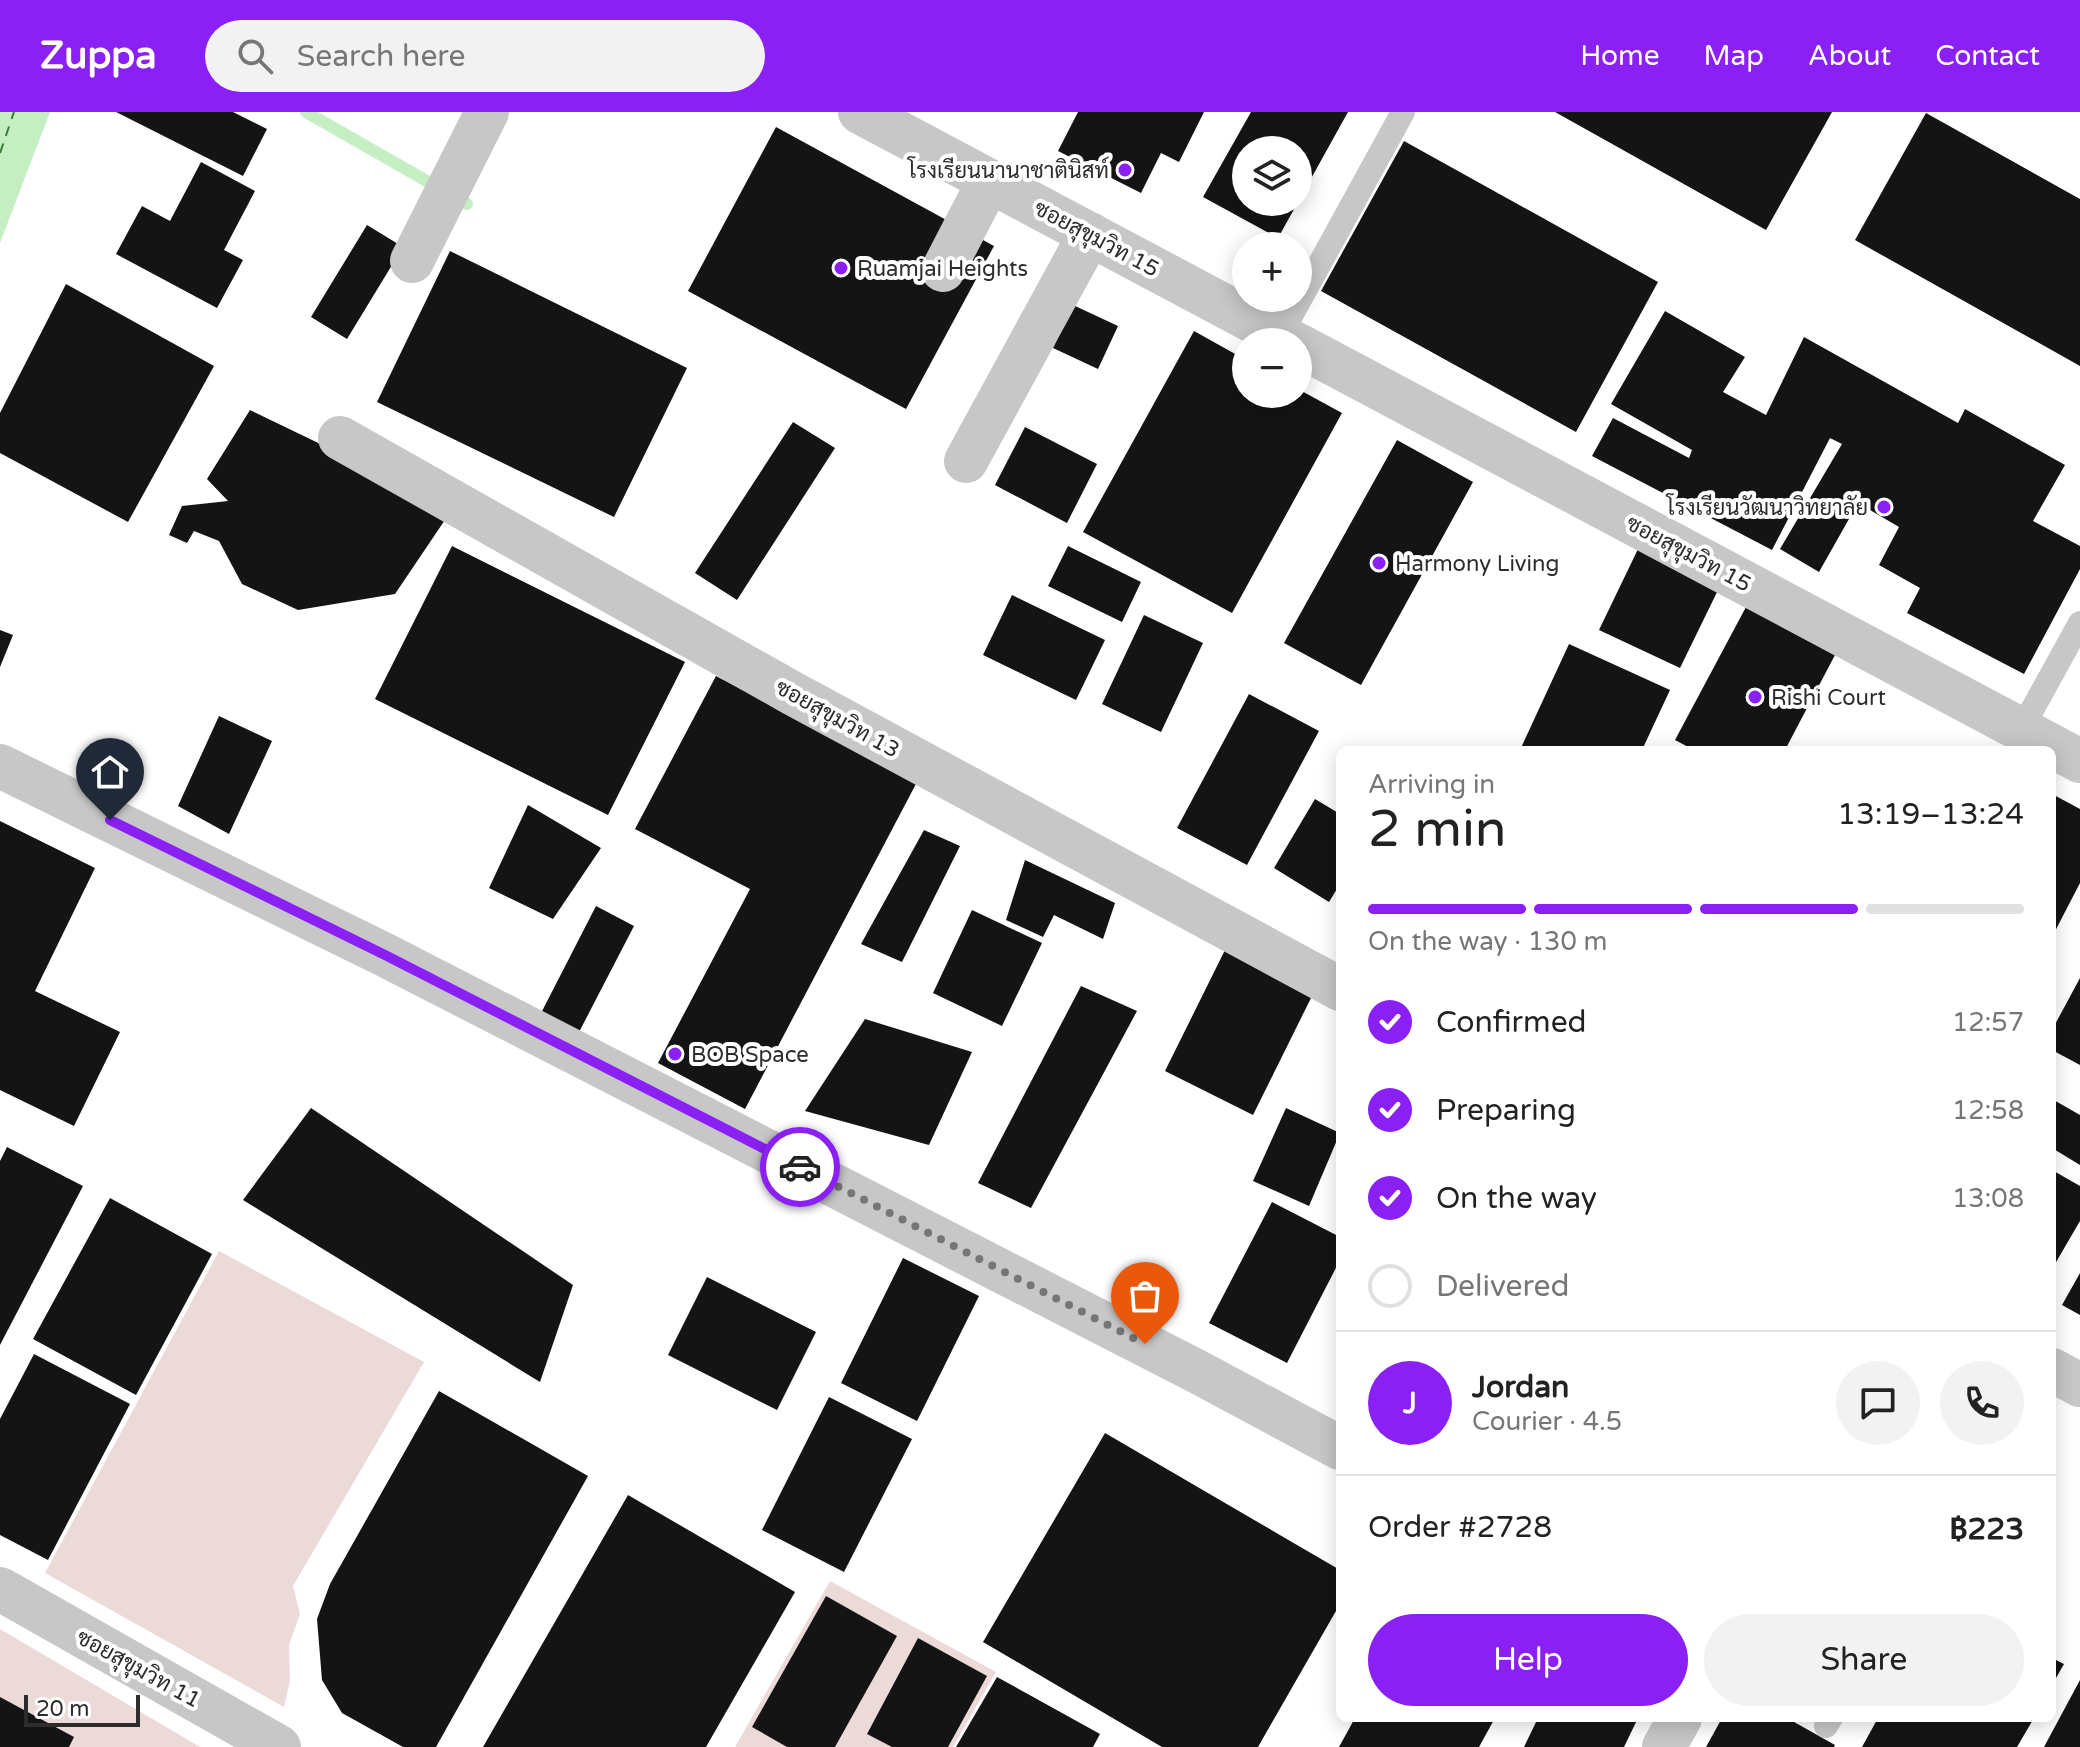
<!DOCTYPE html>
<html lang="en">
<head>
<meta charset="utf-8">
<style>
  body { margin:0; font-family:"Varela Round",Sarabun,sans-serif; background:#f2f2f2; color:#222; height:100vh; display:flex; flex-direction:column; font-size:30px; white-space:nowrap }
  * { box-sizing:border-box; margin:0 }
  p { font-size:26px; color:#767676 }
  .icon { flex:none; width:44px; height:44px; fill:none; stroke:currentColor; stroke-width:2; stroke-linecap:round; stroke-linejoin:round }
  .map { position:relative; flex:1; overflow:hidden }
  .drawer { position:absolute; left:1336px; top:634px; width:720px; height:976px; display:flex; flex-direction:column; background:#fff; border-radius:12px; box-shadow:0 4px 20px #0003 }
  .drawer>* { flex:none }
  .buttons { position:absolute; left:1232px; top:24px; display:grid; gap:16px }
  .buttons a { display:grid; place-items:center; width:80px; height:80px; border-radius:50%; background:#fff; box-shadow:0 4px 20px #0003; font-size:40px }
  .scale { position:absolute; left:24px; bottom:20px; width:116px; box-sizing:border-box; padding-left:8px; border:4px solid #2d2d2d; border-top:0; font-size:22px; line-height:28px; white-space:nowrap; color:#2d2d2d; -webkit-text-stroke:6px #fff; paint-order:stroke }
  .pin { position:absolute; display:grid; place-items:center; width:68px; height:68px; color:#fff; margin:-82px -34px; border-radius:50% 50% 50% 0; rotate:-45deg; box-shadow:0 0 8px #0007 }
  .pin .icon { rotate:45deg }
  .courier { position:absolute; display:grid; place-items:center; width:80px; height:80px; margin:-40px; border:6px solid #8a20f3; border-radius:50%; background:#fff; color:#222; box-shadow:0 2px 10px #0007 }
  .summary em { font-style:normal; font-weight:600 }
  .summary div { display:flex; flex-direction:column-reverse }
  .summary { display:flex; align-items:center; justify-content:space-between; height:136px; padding:0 32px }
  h1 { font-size:52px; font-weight:600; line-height:60px }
  .bar { display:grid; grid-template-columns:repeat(4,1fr); gap:12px 8px; align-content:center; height:96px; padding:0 32px }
  .bar i { height:10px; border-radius:6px; background:#e0e0e0 }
  .bar .active { background:#8a20f3 }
  .bar p { grid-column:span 4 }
  .line { display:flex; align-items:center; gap:20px; padding:0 32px; border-top:2px solid #e0e0e0 }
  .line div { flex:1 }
  .round { display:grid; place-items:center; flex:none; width:84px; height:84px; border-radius:42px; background:#f2f2f2 }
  ol { padding:0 32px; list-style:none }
  li { display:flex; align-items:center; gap:24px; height:88px }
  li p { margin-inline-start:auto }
  li .icon { padding:8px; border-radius:50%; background:#8a20f3; color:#fff; stroke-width:4 }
  li:last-child { color:#767676 }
  li i { width:44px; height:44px; border:4px solid #e0e0e0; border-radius:50% }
  .button { display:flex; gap:16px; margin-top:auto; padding:16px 32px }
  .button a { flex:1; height:92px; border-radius:48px; background:#8a20f3; color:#fff; font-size:32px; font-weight:600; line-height:92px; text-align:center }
  .button a+a { background:#f2f2f2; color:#222 }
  header { display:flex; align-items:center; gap:48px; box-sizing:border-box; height:112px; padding:0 40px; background:#8a20f3; color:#fff }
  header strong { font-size:38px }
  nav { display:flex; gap:44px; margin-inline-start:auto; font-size:28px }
  .search { width:560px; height:72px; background:#f2f2f2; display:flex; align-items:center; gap:20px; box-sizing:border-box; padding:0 28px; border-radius:44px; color:#767676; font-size:30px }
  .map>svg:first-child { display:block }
  .green { fill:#ecdad9 }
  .water { fill:#c5eec3 }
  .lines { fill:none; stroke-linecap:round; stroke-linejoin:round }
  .stream { stroke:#c5eec3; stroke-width:12 }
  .ferry { stroke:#328130; stroke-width:2; stroke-dasharray:10 8; stroke-linecap:butt }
  .building { fill:#141414 }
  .lane { stroke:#c7c7c7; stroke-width:24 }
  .street { stroke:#c7c7c7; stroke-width:44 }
  .done { stroke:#767676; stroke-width:8; stroke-dasharray:0 14.4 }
  .route { stroke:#8a20f3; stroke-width:10 }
  .poi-dot { fill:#8a20f3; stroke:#fff; stroke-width:3 }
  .labels { text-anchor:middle; stroke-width:8; stroke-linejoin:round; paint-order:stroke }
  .poi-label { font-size:22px; fill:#2d2d2d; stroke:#fff; text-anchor:start }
  .street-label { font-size:22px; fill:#2d2d2d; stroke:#fff }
</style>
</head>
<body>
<header>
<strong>Zuppa</strong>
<div class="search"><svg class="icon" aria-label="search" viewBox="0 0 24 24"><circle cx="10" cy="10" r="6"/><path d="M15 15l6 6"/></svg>Search here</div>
<nav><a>Home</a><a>Map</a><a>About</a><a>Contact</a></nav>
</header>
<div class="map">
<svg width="2080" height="1635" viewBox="0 0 2080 1635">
  <rect width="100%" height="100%" fill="#fff"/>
  <!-- green -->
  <g class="green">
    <polygon points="219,1139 424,1250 293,1474 300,1502 289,1533 290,1569 284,1595 45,1461"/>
    <polygon points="830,1469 996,1560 953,1635 735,1635"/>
    <polygon points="0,1517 200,1635 46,1635 0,1602"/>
  </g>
  <!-- water -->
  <polygon class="water" points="0,0 50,0 0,131"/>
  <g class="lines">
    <!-- stream -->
    <polyline class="stream" points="306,0 467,92"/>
    <!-- ferry -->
    <polyline class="ferry" points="0,41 14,0"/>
  </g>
  <!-- building -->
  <g class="building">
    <polygon points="116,0 233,0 267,17 243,64"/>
    <polygon points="1078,0 1204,0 1179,50 1161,41 1141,81 1058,39"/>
    <polygon points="1251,0 1348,0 1298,90 1298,38 1246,38 1246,90 1298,90 1278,126 1203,85"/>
    <polygon points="1555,0 1832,0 1766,118"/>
    <polygon points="1926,1 2080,87 2080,254 1855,128"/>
    <polygon points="776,15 994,134 906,297 688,179"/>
    <polygon points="1404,29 1658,170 1576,320 1321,179"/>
    <polygon points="201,50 255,79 224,138 243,148 217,196 116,142 142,94 170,109"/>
    <polygon points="367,113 403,135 347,227 311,205"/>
    <polygon points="450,139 687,256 614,405 377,290"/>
    <polygon points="66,172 214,254 128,410 0,341 0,301"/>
    <polygon points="1073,193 1118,214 1098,257 1053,236"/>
    <polygon points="1665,199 1745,245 1723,280 1766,303 1804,225 1958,311 1965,297 2065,353 2033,409 2080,434 2080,457 2024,562 1907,501 1920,476 1879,453 1899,415 1858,391 1819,460 1780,437 1842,332 1830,326 1772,438 1592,344 1613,306 1689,346 1692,338 1611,292"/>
    <polygon points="1194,219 1246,248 1246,282 1298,282 1298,277 1342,301 1232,501 1083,420"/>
    <polygon points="250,298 453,396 395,482 298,498 242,472 219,429 194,419 187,431 169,423 182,394 228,389 207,367"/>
    <polygon points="793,310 835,336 737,488 695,461"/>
    <polygon points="1025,315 1097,352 1067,411 995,373"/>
    <polygon points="1397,328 1473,370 1361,573 1284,531"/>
    <polygon points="452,434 685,550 608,703 375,587"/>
    <polygon points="1068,434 1141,470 1122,510 1048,474"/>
    <polygon points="1639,435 1720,474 1680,556 1599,518"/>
    <polygon points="1012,483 1105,528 1076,588 983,543"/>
    <polygon points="1746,495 1835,543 1785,638 1694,638 1675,628"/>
    <polygon points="1144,503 1203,531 1161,620 1102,592"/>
    <polygon points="0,518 13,523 0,555"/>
    <polygon points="1569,532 1670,578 1642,638 1520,638"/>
    <polygon points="716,564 917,670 745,997 658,951 750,777 635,717"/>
    <polygon points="1249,582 1319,619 1247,753 1177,716"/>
    <polygon points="219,604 272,629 229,722 178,694"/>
    <polygon points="2052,682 2080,697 2080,771 2052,825"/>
    <polygon points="1315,687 1340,702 1340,772 1329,790 1274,756"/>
    <polygon points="528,693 601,736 553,807 489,776"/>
    <polygon points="0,709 95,756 35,879 120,920 74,1014 0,978"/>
    <polygon points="924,718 960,734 902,850 861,832"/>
    <polygon points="1025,748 1115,791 1103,827 1054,803 1043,825 1006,808"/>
    <polygon points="596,794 634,814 577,924 539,905"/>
    <polygon points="972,798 1042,831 1002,914 933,881"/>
    <polygon points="1225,838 1313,882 1253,1003 1165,959"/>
    <polygon points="2080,866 2080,953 2052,938 2052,918"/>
    <polygon points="1081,874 1137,899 1031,1096 978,1071"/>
    <polygon points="865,907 972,940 929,1033 805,999"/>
    <polygon points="2052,987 2080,1003 2080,1053 2052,1036"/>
    <polygon points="311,996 573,1173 540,1270 243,1088"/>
    <polygon points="1286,996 1340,1021 1309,1094 1253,1069"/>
    <polygon points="7,1035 83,1074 0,1233 0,1049"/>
    <polygon points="2052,1058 2080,1074 2080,1109 2052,1157"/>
    <polygon points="110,1086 212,1142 136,1283 33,1227"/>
    <polygon points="1272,1090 1340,1125 1340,1148 1287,1251 1209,1211"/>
    <polygon points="903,1146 979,1184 917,1309 841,1271"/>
    <polygon points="2080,1161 2080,1203 2062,1193"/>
    <polygon points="707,1165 816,1220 777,1298 668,1243"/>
    <polygon points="34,1242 130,1292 48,1448 0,1423 0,1307"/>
    <polygon points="439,1279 588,1364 436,1635 403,1635 342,1601 322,1568 317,1507 330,1472"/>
    <polygon points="829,1285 912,1327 844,1460 762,1418"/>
    <polygon points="1105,1321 1340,1458 1340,1492 1258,1635 1162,1635 983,1530"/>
    <polygon points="628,1383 795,1480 706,1635 483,1635"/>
    <polygon points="826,1484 897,1524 835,1635 787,1635 752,1615"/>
    <polygon points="918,1526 987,1564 948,1635 892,1635 867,1622"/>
    <polygon points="2052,1546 2064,1552 2052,1573"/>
    <polygon points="997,1565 1100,1622 1093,1635 956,1635"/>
    <polygon points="2080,1568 2080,1635 2044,1635"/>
    <polygon points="0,1585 74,1625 69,1635 0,1635"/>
    <polygon points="1355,1606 1495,1606 1479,1635 1339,1635"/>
    <polygon points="1538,1606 1638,1606 1624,1635 1524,1635"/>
    <polygon points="1722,1606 1787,1606 1835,1633 1834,1635 1706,1635"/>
    <polygon points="1878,1606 2034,1606 2017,1635 1862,1635"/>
  </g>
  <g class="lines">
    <!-- lane -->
    <g class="lane">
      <polyline points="1280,224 1403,0"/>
      <polyline points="2021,618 2080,511"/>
      <polyline points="1826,1614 1831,1606"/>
    </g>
    <!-- street -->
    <g class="street">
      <polyline points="860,0 1292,230"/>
      <polyline points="412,149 487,0"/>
      <polyline points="943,158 989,69"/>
      <polyline points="1298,233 2080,649"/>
      <polyline points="340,326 792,581 1340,877"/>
      <polyline points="966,349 1090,122"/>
      <polyline points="0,654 385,843 1198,1260 1340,1336"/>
      <polyline points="2052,1258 2080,1273"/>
      <polyline points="0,1477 279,1635"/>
      <polyline points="1664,1635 1680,1606"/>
    </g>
  </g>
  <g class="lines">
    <!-- done -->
    <polyline class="done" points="800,1055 1145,1232"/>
    <!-- route -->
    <polyline class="route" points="110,708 385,843 800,1055"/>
  </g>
  <!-- markers -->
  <g class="poi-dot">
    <circle cx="1125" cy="58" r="8"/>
    <circle cx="841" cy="156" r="8"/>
    <circle cx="1884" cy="395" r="8"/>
    <circle cx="1379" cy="451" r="8"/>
    <circle cx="1755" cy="585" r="8"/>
    <circle cx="675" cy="942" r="8"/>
  </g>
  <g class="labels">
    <!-- poi labels -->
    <g class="poi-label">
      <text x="1109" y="66" text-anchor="end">โรงเรียนนานาชาตินิสท์</text>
      <text x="857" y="164">Ruamjai Heights</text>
      <text x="1868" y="403" text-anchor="end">โรงเรียนวัฒนาวิทยาลัย</text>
      <text x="1395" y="459">Harmony Living</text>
      <text x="1771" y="593">Rishi Court</text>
      <text x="691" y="950">BOB Space</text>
    </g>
    <!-- street labels -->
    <g class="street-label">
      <text transform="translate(1097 126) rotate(28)" y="8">ซอยสุขุมวิท 15</text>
      <text transform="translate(1689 441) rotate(28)" y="8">ซอยสุขุมวิท 15</text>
      <text transform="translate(838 606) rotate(29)" y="8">ซอยสุขุมวิท 13</text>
      <text transform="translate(139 1556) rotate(29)" y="8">ซอยสุขุมวิท 11</text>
    </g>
  </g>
</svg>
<div class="buttons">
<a><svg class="icon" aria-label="layers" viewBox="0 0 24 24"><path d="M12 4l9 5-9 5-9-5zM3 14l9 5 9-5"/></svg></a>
<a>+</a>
<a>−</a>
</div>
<div class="scale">20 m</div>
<div class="pin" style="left:1145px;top:1232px;background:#ea580c"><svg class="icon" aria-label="bag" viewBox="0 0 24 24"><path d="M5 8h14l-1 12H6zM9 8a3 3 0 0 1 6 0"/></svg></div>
<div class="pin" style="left:110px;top:708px;background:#1f2937"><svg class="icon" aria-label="home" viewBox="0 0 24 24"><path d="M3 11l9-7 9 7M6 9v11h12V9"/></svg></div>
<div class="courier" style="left:800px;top:1055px"><svg class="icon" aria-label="car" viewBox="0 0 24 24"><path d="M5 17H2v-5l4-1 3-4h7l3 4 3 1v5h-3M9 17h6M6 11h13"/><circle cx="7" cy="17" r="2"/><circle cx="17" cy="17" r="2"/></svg></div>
<section class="drawer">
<div class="summary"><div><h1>2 min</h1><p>Arriving in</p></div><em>13:19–13:24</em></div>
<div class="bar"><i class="active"></i><i class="active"></i><i class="active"></i><i></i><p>On the way · 130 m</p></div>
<ol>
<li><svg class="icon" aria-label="check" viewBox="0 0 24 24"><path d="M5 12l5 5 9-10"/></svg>Confirmed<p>12:57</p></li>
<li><svg class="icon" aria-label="check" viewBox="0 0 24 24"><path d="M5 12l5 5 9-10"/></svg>Preparing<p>12:58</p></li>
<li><svg class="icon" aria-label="check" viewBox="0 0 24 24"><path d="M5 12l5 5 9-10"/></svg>On the way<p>13:08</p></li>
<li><i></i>Delivered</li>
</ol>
<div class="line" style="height:144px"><b class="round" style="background:#8a20f3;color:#fff">J</b><div><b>Jordan</b><p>Courier · 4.5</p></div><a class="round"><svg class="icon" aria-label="chat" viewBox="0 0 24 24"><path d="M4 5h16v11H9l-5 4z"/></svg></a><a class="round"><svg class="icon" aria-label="phone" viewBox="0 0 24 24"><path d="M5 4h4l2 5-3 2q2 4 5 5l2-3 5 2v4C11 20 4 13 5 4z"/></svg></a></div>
<div class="line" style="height:104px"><div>Order #2728</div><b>฿223</b></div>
<div class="button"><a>Help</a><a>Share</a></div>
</section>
</div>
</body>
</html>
